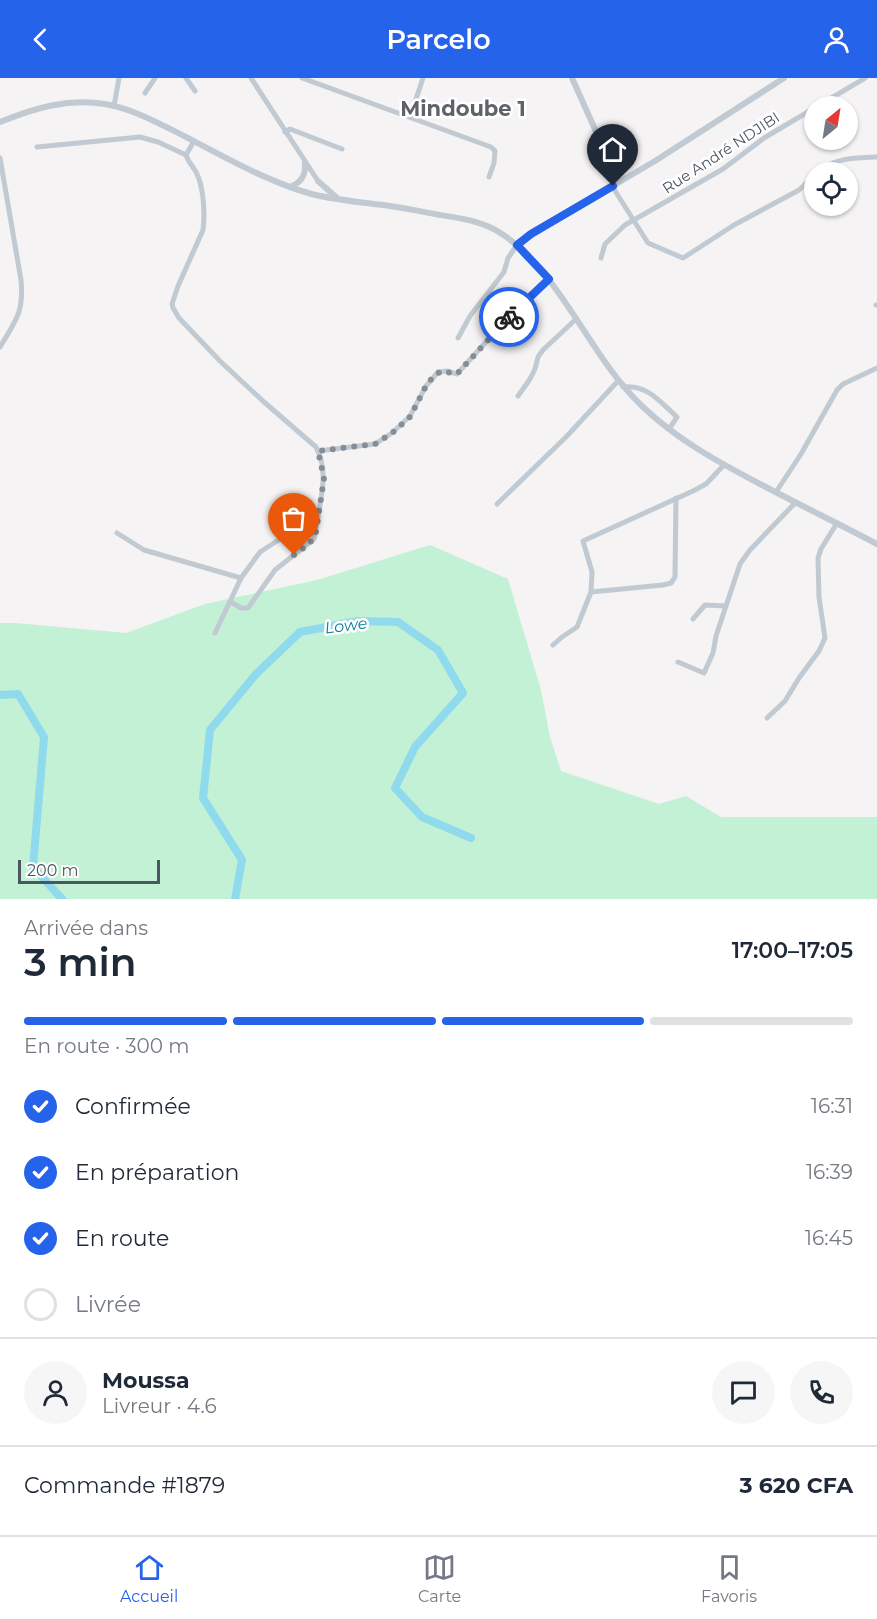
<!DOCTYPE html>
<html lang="fr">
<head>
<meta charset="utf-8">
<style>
  body { margin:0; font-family:Montserrat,sans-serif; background:#f6f6f7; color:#1f2937; height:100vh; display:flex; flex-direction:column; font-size:22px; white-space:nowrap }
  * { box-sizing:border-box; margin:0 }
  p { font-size:20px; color:#747a83 }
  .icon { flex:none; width:33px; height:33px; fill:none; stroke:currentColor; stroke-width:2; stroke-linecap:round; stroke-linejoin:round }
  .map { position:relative; height:821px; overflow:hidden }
  .panel { display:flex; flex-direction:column; background:#fff; flex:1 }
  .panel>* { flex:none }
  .needle { width:39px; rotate:30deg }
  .fabs { position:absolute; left:804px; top:18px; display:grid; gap:12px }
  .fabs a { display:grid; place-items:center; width:54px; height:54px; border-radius:50%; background:#fff; box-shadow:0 2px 4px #0004; font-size:30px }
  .scale { position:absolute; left:18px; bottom:15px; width:142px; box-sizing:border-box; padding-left:6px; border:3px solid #4a5661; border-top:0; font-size:16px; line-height:21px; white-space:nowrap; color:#4a5661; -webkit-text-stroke:4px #fff; paint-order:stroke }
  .pin { position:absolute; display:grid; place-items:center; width:51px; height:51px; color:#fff; margin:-62px -26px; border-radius:50% 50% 50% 0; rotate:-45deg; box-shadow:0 0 6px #0007 }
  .pin .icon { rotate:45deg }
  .courier { position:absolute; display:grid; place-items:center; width:60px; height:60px; margin:-30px; border:4px solid #2563eb; border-radius:50%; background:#fff; color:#222; box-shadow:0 2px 8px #0007 }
  .headline em { font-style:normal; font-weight:600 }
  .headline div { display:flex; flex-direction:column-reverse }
  .headline { display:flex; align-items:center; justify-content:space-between; height:102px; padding:0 24px }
  h1 { font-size:39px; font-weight:600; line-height:45px }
  .bar { display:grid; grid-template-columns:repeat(4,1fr); gap:9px 6px; align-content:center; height:72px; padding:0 24px }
  .bar i { height:8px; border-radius:4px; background:#e0e1e3 }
  .bar .current { background:#2563eb }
  .bar p { grid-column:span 4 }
  .line { display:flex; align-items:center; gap:15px; padding:0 24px; border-top:2px solid #e0e1e3 }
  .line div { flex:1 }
  .round { display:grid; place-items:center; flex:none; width:63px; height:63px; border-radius:32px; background:#f6f6f7 }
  ol { padding:0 24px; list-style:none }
  li { display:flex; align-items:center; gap:18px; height:66px }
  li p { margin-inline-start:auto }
  li .icon { padding:6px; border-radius:50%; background:#2563eb; color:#fff; stroke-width:4 }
  li:last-child { color:#747a83 }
  li i { width:33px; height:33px; border:3px solid #e0e1e3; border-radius:50% }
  header { display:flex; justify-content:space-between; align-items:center; height:78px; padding:0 24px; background:#2563eb; color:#fff; font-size:27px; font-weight:600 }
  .tab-bar { display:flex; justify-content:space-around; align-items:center; height:84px; border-top:2px solid #e0e1e3; background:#fff; font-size:16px; color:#747a83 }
  .tab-bar a { display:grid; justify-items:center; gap:3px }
  .tab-bar .current { color:#2563eb }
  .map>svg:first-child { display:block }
  .green { fill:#c3f1d5 }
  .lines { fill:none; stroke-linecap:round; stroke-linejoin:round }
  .river { stroke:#90daee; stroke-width:8 }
  .minor { stroke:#c1cad2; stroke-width:5 }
  .tertiary { stroke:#c1cad2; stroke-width:6 }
  .done { stroke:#868d94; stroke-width:6; stroke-dasharray:0 10.8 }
  .route { stroke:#2563eb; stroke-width:8 }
  .labels { text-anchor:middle; stroke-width:5; stroke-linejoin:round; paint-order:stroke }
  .street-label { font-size:15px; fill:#4a5661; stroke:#fff }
  .water-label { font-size:16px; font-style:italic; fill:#0c7c9b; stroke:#fff }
  .district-label { font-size:21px; font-weight:bold; fill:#5f6368; stroke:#fff }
</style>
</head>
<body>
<header><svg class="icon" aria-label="back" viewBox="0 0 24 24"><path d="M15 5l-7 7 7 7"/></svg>Parcelo<svg class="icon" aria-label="person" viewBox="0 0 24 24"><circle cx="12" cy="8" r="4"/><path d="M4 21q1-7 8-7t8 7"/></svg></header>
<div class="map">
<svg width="877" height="821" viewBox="0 0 877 821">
  <rect width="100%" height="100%" fill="#f5f3f3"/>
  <!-- green -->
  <polygon class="green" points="430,467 508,501 541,612 550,659 561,693 659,726 686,718 721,739 877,739 877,821 0,821 0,545 15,545 126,555 205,526 317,502"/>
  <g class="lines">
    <!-- river -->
    <g class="river">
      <polyline points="0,617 18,616 44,659 33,789 62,821"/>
      <polyline points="235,821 242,782 203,720 210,652 256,596 300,554 358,543 398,544 438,572 463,615 415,669 395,710 422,739 471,760"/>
    </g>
    <!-- minor -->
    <g class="minor">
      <polyline points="186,0 195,13"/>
      <polyline points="251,0 318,103"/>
      <polyline points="302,0 491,69 495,73 494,85 489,99"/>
      <polyline points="145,15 155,0"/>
      <polyline points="114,28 119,0"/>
      <polyline points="410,39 423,0"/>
      <polyline points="285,54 290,51 342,71"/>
      <path d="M194 63 186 77C188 84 193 88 196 94 204 109 205 136 203 152L178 208 172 226 173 230 179 240 220 283 264 324 316 369C327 389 323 411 319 433L297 450 260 474 241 500 215 555"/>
      <polyline points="37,69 140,59 158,64 186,77"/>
      <path d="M0 80 21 202C24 234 16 242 0 269"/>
      <path d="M818 94C836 79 855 80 877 79"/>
      <polyline points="612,108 648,165 683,180 734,147 799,112 814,98"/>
      <polyline points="601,180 605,166 625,147 723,91 764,60 865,0"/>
      <polyline points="876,227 877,227"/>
      <polyline points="458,260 470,238 504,194 508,180 517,167"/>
      <path d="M623 309C648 307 659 323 677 339L669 351"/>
      <polyline points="518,318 530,301 535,291 538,279 543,272 575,242"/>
      <polyline points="318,373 375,366 392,355 410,338 426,308 438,294 447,293 457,296 513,234 549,201"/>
      <polyline points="776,414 801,376 837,312 843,306 877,290"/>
      <polyline points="497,426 566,359 618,303"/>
      <polyline points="117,455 144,472 241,500"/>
      <polyline points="591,514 663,507 671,505 675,499 676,420"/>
      <polyline points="231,524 241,530 248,530 275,492 314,461 319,433"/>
      <polyline points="693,541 705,527 725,528"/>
      <polyline points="553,567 562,559 577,549 591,514 592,494 583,463 693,413 706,406 724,387"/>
      <polyline points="678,584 704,595 713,575 716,558 740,486 750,472 796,424"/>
      <polyline points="767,640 785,623 799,600 819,573 825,560 819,519 818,480 821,471 837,445"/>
    </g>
    <!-- tertiary -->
    <g class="tertiary">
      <polyline points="572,0 615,96"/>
      <path d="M0 44C35 30 67 20 105 26 134 31 160 46 186 59 224 79 267 103 308 115 329 121 351 123 374 126 396 128 418 133 440 137 460 140 481 143 499 154 561 193 588 277 642 328 677 362 720 385 762 407 800 427 839 446 877 466"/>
      <polyline points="318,103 337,120"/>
      <path d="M290 109C302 104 306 97 305 84"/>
      <polyline points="517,167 531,156 655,83 784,0"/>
    </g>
  </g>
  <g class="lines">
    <!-- done -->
    <path class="done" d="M294 477C303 470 313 465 316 454L324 400 318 373 375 366 392 355 410 339 426 308 433 299 441 293 457 296 509 239"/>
    <!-- route -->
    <polyline class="route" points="509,239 549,201 517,167 531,156 613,108"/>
  </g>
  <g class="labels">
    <!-- street labels -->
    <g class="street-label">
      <text transform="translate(721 75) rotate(-33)" y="5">Rue André NDJIBI</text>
    </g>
    <!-- water labels -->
    <g class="water-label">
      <text transform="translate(346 547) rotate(-7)" y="6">Lowe</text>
    </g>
    <!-- district labels -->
    <g class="district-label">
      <text x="463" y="38">Mindoube 1</text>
    </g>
  </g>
</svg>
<div class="fabs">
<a><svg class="needle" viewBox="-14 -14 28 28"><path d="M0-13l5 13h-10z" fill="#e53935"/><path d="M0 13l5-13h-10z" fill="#747a83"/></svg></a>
<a><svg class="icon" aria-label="locate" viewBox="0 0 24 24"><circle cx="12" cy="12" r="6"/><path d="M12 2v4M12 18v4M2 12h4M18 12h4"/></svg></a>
</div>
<div class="scale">200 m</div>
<div class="pin" style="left:294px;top:477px;background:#ea580c"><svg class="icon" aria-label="bag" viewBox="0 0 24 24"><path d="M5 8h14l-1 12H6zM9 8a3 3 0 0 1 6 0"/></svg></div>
<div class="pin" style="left:613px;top:108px;background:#1f2937"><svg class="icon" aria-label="home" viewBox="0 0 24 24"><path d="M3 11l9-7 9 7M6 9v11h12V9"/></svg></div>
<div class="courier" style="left:509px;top:239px"><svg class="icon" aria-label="bike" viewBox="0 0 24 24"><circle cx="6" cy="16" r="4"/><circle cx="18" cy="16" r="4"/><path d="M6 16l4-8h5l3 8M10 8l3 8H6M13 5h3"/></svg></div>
</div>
<section class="panel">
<div class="headline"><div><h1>3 min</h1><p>Arrivée dans</p></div><em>17:00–17:05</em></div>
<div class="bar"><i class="current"></i><i class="current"></i><i class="current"></i><i></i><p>En route · 300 m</p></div>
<ol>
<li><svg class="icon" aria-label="check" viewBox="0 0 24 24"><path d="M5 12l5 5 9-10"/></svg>Confirmée<p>16:31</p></li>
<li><svg class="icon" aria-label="check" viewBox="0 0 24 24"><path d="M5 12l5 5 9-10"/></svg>En préparation<p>16:39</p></li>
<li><svg class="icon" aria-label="check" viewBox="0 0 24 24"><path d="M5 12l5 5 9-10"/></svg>En route<p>16:45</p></li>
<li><i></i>Livrée</li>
</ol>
<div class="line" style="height:108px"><a class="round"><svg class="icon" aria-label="person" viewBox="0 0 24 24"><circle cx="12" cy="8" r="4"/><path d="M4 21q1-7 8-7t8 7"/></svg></a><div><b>Moussa</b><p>Livreur · 4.6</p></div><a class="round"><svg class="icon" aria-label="chat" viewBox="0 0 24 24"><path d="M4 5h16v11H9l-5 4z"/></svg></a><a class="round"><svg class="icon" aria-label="phone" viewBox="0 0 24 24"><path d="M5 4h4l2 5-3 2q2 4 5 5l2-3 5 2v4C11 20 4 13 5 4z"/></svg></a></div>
<div class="line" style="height:78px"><div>Commande #1879</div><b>3 620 CFA</b></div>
</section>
<nav class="tab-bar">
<a class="current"><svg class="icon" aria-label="home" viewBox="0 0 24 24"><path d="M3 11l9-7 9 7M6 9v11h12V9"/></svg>Accueil</a>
<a><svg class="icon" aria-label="map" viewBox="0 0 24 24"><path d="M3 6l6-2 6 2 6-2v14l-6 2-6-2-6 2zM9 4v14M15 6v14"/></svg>Carte</a>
<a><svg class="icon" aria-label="saved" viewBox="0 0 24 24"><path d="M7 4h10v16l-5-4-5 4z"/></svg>Favoris</a>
</nav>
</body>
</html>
